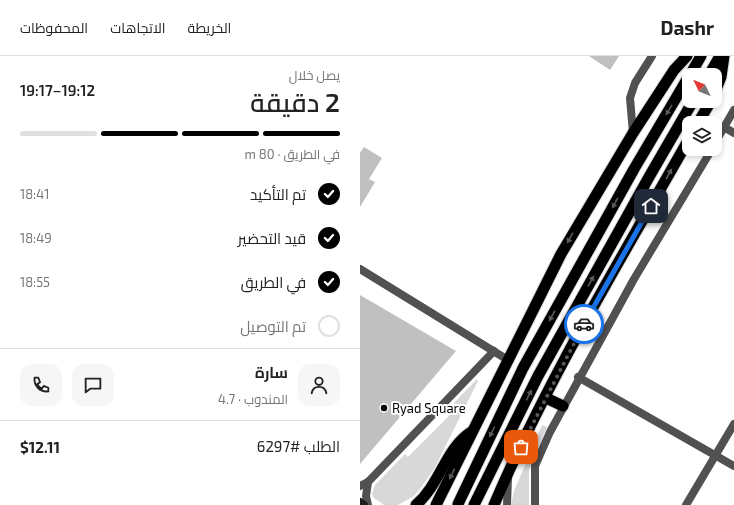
<!DOCTYPE html>
<html lang="ar">
<head>
<meta charset="utf-8">
<style>
  body { margin:0; font-family:"Exo 2",Cairo,sans-serif; background:#f6f6f6; color:#222; direction:rtl; height:100vh; display:flex; flex-direction:column; font-size:15px; white-space:nowrap }
  * { box-sizing:border-box; margin:0 }
  p { font-size:13px; color:#767676 }
  .icon { flex:none; width:22px; height:22px; fill:none; stroke:currentColor; stroke-width:2; stroke-linecap:round; stroke-linejoin:round }
  .map { position:relative; flex:1; overflow:hidden; direction:ltr }
  .sheet { display:flex; flex-direction:column; background:#fff; width:360px }
  .sheet>* { flex:none }
  .needle { width:26px; rotate:313deg }
  .buttons { position:absolute; left:322px; top:12px; display:grid; gap:8px }
  .buttons a { display:grid; place-items:center; width:40px; height:40px; border-radius:8px; background:#fff; box-shadow:0 2px 6px #0003; font-size:20px }
  .pin { position:absolute; display:grid; place-items:center; width:34px; height:34px; color:#fff; margin:-17px; border-radius:8px; box-shadow:0 2px 6px #0006 }
  .courier { position:absolute; display:grid; place-items:center; width:40px; height:40px; margin:-20px; border:3px solid #1a73e8; border-radius:50%; background:#fff; color:#222; box-shadow:0 1px 5px #0007 }
  .head em { font-style:normal; font-weight:600 }
  .head div { display:flex; flex-direction:column-reverse }
  .head { display:flex; align-items:center; justify-content:space-between; height:68px; padding:0 20px }
  h1 { font-size:26px; font-weight:600; line-height:30px }
  .bar { display:grid; grid-template-columns:repeat(4,1fr); gap:6px 4px; align-content:center; height:48px; padding:0 20px }
  .bar i { height:5px; border-radius:3px; background:#e0e0e0 }
  .bar .on { background:#000 }
  .bar p { grid-column:span 4 }
  .line { display:flex; align-items:center; gap:10px; padding:0 20px; border-top:1px solid #e0e0e0 }
  .line div { flex:1 }
  .round { display:grid; place-items:center; flex:none; width:42px; height:42px; border-radius:12px; background:#f6f6f6 }
  ol { padding:0 20px; list-style:none }
  li { display:flex; align-items:center; gap:12px; height:44px }
  li p { margin-inline-start:auto }
  li .icon { padding:4px; border-radius:50%; background:#000; color:#fff; stroke-width:4 }
  li:last-child { color:#767676 }
  li i { width:22px; height:22px; border:2px solid #e0e0e0; border-radius:50% }
  header { display:flex; align-items:center; gap:24px; box-sizing:border-box; height:56px; padding:0 20px; background:#fff; border-bottom:1px solid #e0e0e0 }
  header strong { font-size:19px }
  nav { display:flex; gap:22px; margin-inline-start:auto; font-size:14px }
  main { display:flex; flex:1; min-height:0 }
  .map>svg:first-child { display:block }
  .green { fill:#d8d8d8 }
  .building { fill:#c0c0c0 }
  .lines { fill:none; stroke-linecap:round; stroke-linejoin:round }
  .trunk-casing { stroke:#dbdbdb; stroke-width:13 }
  .minor { stroke:#515151; stroke-width:8 }
  .tertiary { stroke:#515151; stroke-width:8 }
  .secondary { stroke:#1e1e1e; stroke-width:8 }
  .trunk { stroke:#000; stroke-width:11 }
  .oneway { fill:#595959 }
  .done { stroke:#595959; stroke-width:4; stroke-dasharray:0 7.2 }
  .route { stroke:#1a73e8; stroke-width:5 }
  .poi-dot { fill:#000; stroke:#fff; stroke-width:1.5 }
  .labels { text-anchor:middle; stroke-width:4; stroke-linejoin:round; paint-order:stroke }
  .poi-label { font-size:13px; fill:#000; stroke:#fff; text-anchor:start }
</style>
</head>
<body>
<header>
<strong>Dashr</strong>
<nav><a>الخريطة</a><a>الاتجاهات</a><a>المحفوظات</a></nav>
</header>
<main>
<div class="map">
<svg width="374" height="449" viewBox="0 0 374 449">
  <rect width="100%" height="100%" fill="#fff"/>
  <!-- green -->
  <g class="green">
    <polygon points="117,323 118,325 74,413 60,433 54,440 38,449 24,449 14,442 12,438 15,429 45,398 48,401 98,351 94,347"/>
    <polygon points="182,369 187,371 169,414 169,449 151,449 154,435"/>
  </g>
  <!-- building -->
  <g class="building">
    <polygon points="229,0 259,0 250,14"/>
    <polygon points="4,91 22,102 9,123 15,126 0,151 0,97"/>
    <polygon points="0,239 96,295 0,408"/>
  </g>
  <g class="lines">
    <!-- trunk casing -->
    <g class="trunk-casing">
      <g id="trunk">
        <polyline points="330,19 341,0"/>
        <polyline points="349,19 360,0"/>
        <polyline points="355,36 361,21 364,0"/>
        <polyline points="338,67 351,45"/>
        <polyline points="186,342 203,350"/>
        <polyline points="98,448 163,312 274,113 329,20"/>
        <path d="M56 449C81 427 85 393 111 376"/>
        <polyline points="76,449 201,198 273,77 314,14 327,0"/>
        <polyline points="114,449 178,320 289,121 333,45"/>
        <path d="M134 449C188 322 261 203 329 83"/>
      </g>
    </g>
    <!-- minor -->
    <g class="minor">
      <polyline points="364,71 374,77"/>
      <polyline points="273,77 270,42 275,27 292,0"/>
      <polyline points="355,87 374,54"/>
      <polyline points="0,213 148,304"/>
      <polyline points="218,321 374,410"/>
      <polyline points="8,426 6,440 8,449"/>
      <polyline points="0,430 8,426 134,295"/>
      <polyline points="175,449 175,410 190,376 274,223 352,93"/>
      <polyline points="326,449 374,368"/>
    </g>
    <!-- tertiary -->
    <polyline class="tertiary" points="147,449 148,422"/>
    <!-- secondary -->
    <polyline class="secondary" points="0,446 4,449"/>
    <!-- trunk -->
    <use href="#trunk" class="trunk"/>
  </g>
  <!-- one-way arrows -->
  <defs><path id="oneway-solid" d="M-6-.8H1V-3.2L6.5 0L1 3.2V.8H-6Z"/></defs>
  <g class="oneway">
    <use href="#oneway-solid" transform="translate(309 54) rotate(121)"/>
    <use href="#oneway-solid" transform="translate(309 118) rotate(-61)"/>
    <use href="#oneway-solid" transform="translate(255 147) rotate(119)"/>
    <use href="#oneway-solid" transform="translate(210 182) rotate(119)"/>
    <use href="#oneway-solid" transform="translate(231 225) rotate(-61)"/>
    <use href="#oneway-solid" transform="translate(192 260) rotate(119)"/>
    <use href="#oneway-solid" transform="translate(169 339) rotate(-64)"/>
    <use href="#oneway-solid" transform="translate(132 376) rotate(116)"/>
    <use href="#oneway-solid" transform="translate(92 418) rotate(116)"/>
  </g>
  <g class="lines">
    <!-- done -->
    <polyline class="done" points="161,391 224,268"/>
    <!-- route -->
    <polyline class="route" points="224,268 291,150"/>
  </g>
  <!-- markers -->
  <circle class="poi-dot" cx="24" cy="352" r="4"/>
  <g class="labels">
    <!-- poi labels -->
    <g class="poi-label">
      <text x="32" y="357">Ryad Square</text>
    </g>
  </g>
</svg>
<div class="buttons">
<a><svg class="needle" viewBox="-14 -14 28 28"><path d="M0-13l5 13h-10z" fill="#e53935"/><path d="M0 13l5-13h-10z" fill="#767676"/></svg></a>
<a><svg class="icon" aria-label="layers" viewBox="0 0 24 24"><path d="M12 4l9 5-9 5-9-5zM3 14l9 5 9-5"/></svg></a>
</div>
<div class="pin" style="left:161px;top:391px;background:#ea580c"><svg class="icon" aria-label="bag" viewBox="0 0 24 24"><path d="M5 8h14l-1 12H6zM9 8a3 3 0 0 1 6 0"/></svg></div>
<div class="pin" style="left:291px;top:150px;background:#1f2937"><svg class="icon" aria-label="home" viewBox="0 0 24 24"><path d="M3 11l9-7 9 7M6 9v11h12V9"/></svg></div>
<div class="courier" style="left:224px;top:268px"><svg class="icon" aria-label="car" viewBox="0 0 24 24"><path d="M5 17H2v-5l4-1 3-4h7l3 4 3 1v5h-3M9 17h6M6 11h13"/><circle cx="7" cy="17" r="2"/><circle cx="17" cy="17" r="2"/></svg></div>
</div>
<section class="sheet">
<div class="head"><div><h1>2 دقيقة</h1><p>يصل خلال</p></div><em>19:12–19:17</em></div>
<div class="bar"><i class="on"></i><i class="on"></i><i class="on"></i><i></i><p>في الطريق · 80 m</p></div>
<ol>
<li><svg class="icon" aria-label="check" viewBox="0 0 24 24"><path d="M5 12l5 5 9-10"/></svg>تم التأكيد<p>18:41</p></li>
<li><svg class="icon" aria-label="check" viewBox="0 0 24 24"><path d="M5 12l5 5 9-10"/></svg>قيد التحضير<p>18:49</p></li>
<li><svg class="icon" aria-label="check" viewBox="0 0 24 24"><path d="M5 12l5 5 9-10"/></svg>في الطريق<p>18:55</p></li>
<li><i></i>تم التوصيل</li>
</ol>
<div class="line" style="height:72px"><a class="round"><svg class="icon" aria-label="person" viewBox="0 0 24 24"><circle cx="12" cy="8" r="4"/><path d="M4 21q1-7 8-7t8 7"/></svg></a><div><b>سارة</b><p>المندوب · 4.7</p></div><a class="round"><svg class="icon" aria-label="chat" viewBox="0 0 24 24"><path d="M4 5h16v11H9l-5 4z"/></svg></a><a class="round"><svg class="icon" aria-label="phone" viewBox="0 0 24 24"><path d="M5 4h4l2 5-3 2q2 4 5 5l2-3 5 2v4C11 20 4 13 5 4z"/></svg></a></div>
<div class="line" style="height:52px"><div>الطلب #6297</div><b>$12.11</b></div>
</section>
</main>
</body>
</html>
